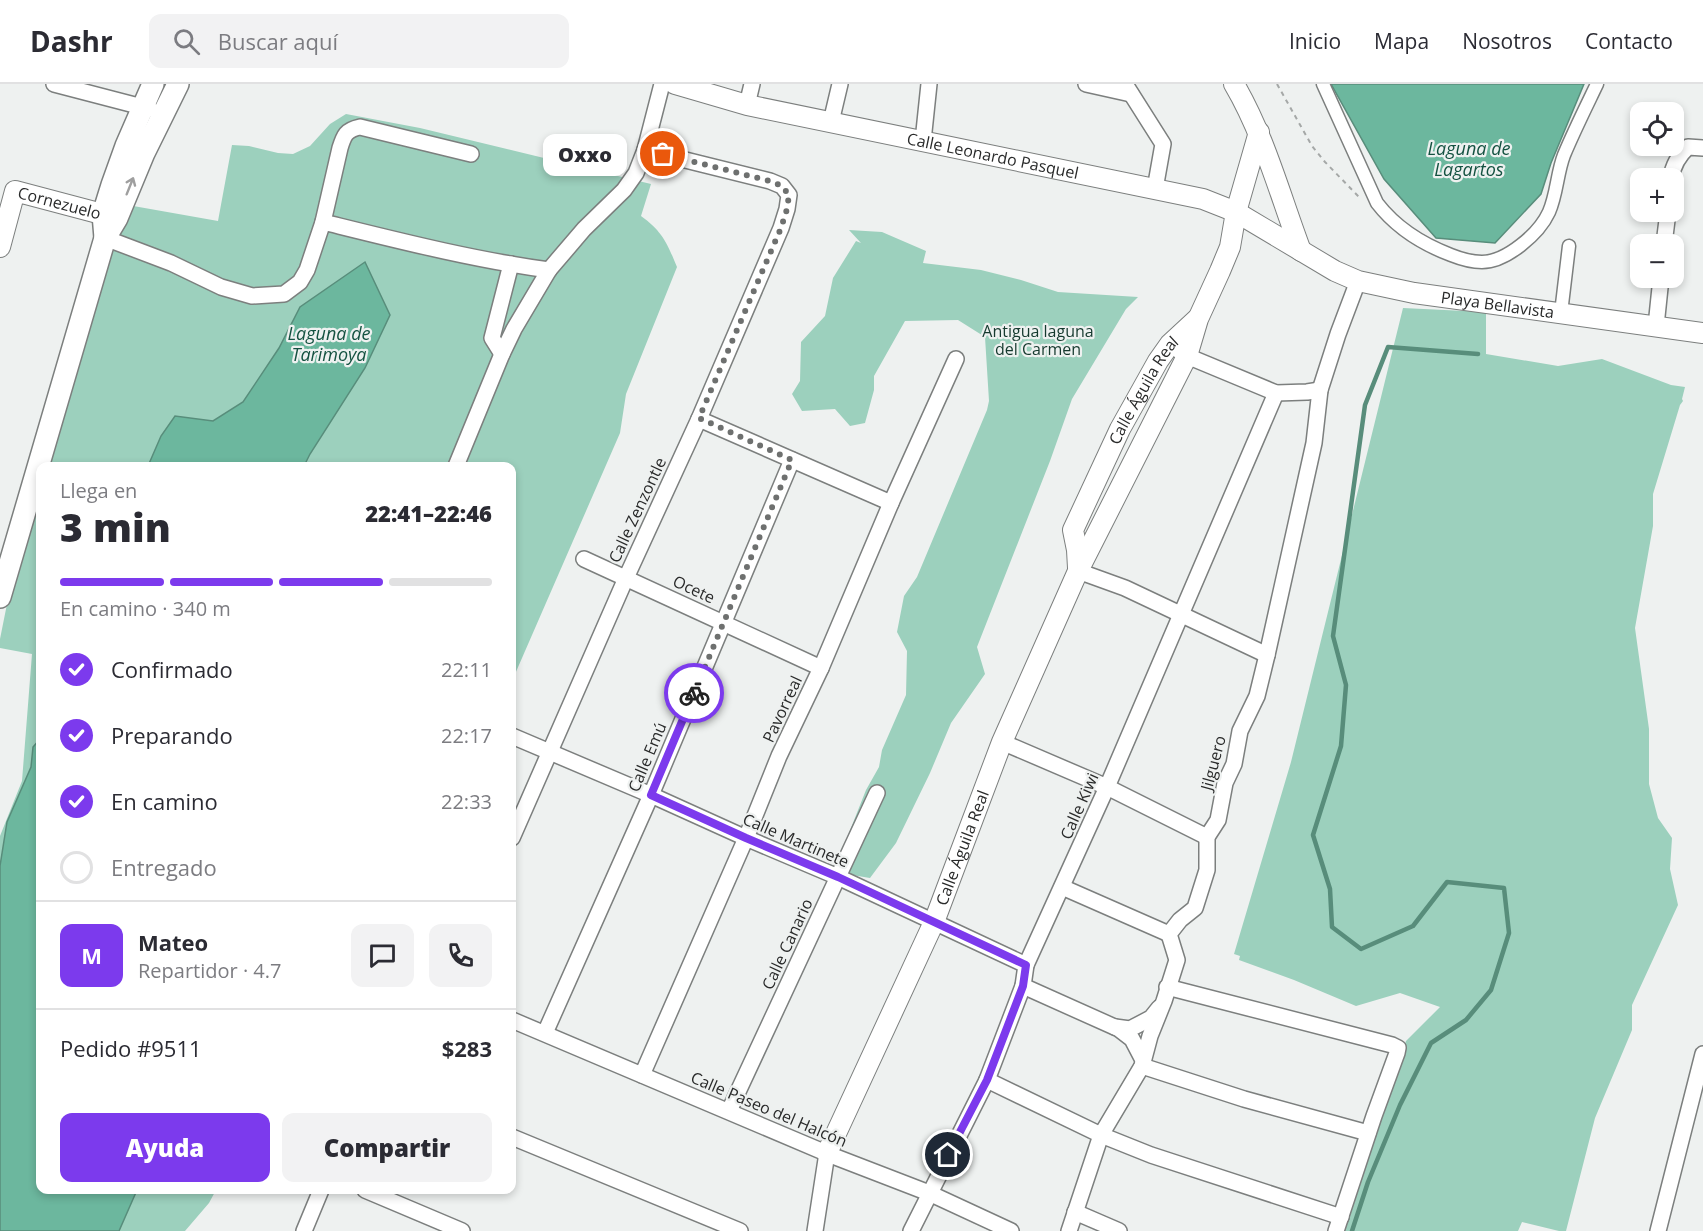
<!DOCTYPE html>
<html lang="es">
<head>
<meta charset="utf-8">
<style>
  body { margin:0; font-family:"Open Sans",sans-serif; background:#f2f2f3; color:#2b2b33; height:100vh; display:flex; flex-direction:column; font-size:22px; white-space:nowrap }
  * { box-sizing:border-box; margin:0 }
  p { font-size:20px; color:#7c7c81 }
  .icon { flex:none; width:33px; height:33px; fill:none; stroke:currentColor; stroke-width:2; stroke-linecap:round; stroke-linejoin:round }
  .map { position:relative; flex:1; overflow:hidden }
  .details { position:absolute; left:36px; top:378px; width:480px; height:732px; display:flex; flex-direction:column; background:#fff; border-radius:12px; box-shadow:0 3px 9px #0003 }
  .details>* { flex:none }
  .tools { position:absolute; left:1630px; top:18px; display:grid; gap:12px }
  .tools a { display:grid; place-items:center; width:54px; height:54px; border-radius:12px; background:#fff; box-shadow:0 3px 9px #0003; font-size:30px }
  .pin { position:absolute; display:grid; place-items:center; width:51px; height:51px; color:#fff; margin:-26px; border:3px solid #fff; border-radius:50%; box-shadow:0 2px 6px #0007 }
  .courier { position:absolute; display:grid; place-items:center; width:60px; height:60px; margin:-30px; border:4px solid #7c3aed; border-radius:50%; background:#fff; color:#222; box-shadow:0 2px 8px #0007 }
  .bubble { position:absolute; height:42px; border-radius:12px; background:#fff; box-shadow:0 3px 9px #0003; font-size:20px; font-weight:800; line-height:42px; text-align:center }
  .summary em { font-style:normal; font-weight:800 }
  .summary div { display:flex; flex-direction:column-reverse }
  .summary { display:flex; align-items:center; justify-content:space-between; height:102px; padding:0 24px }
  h1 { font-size:39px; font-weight:800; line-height:45px }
  .bar { display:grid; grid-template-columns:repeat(4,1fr); gap:9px 6px; align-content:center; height:72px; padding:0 24px }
  .bar i { height:8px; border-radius:4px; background:#e1e1e2 }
  .bar .selected { background:#7c3aed }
  .bar p { grid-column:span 4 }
  .line { display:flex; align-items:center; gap:15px; padding:0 24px; border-top:2px solid #e1e1e2 }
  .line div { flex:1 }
  .round { display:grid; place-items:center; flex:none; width:63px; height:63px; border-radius:12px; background:#f2f2f3 }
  ol { padding:0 24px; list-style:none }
  li { display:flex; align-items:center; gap:18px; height:66px }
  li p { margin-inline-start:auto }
  li .icon { padding:6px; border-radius:50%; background:#7c3aed; color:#fff; stroke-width:4 }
  li:last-child { color:#7c7c81 }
  li i { width:33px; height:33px; border:3px solid #e1e1e2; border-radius:50% }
  .cta { display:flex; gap:12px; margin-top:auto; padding:12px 24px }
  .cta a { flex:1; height:69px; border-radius:12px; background:#7c3aed; color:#fff; font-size:24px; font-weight:800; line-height:69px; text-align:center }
  .cta a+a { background:#f2f2f3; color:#2b2b33 }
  header { display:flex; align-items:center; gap:36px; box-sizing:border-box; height:84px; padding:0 30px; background:#fff; border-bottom:2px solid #e1e1e2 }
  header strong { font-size:28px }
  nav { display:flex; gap:33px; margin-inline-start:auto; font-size:21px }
  .search { width:420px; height:54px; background:#f2f2f3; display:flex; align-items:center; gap:15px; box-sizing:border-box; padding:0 21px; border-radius:12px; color:#7c7c81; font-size:22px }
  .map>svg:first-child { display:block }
  .green { fill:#9cd0bd }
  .water { fill:#6cb79e; stroke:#588d7b; stroke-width:1.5 }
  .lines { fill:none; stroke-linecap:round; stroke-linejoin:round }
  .stream { stroke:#588d7b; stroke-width:4.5 }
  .pedestrian-casing { stroke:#7c7f7e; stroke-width:15 }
  .minor-casing { stroke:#7c7f7e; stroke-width:18 }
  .tertiary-casing { stroke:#7c7f7e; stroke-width:22 }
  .secondary-casing { stroke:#7c7f7e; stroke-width:24 }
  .path { stroke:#a5a8a7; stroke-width:2; stroke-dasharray:4.5 4.5; stroke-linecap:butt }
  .pedestrian { stroke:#fff; stroke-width:12 }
  .minor { stroke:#fff; stroke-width:15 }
  .tertiary { stroke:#fff; stroke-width:20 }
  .secondary { stroke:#fff; stroke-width:21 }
  .oneway { stroke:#9f9f9f }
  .done { stroke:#6e706f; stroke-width:6; stroke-dasharray:0 10.8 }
  .route { stroke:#7c3aed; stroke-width:8 }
  .labels { text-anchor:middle; stroke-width:4.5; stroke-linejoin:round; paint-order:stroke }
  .street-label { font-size:16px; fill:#292a2a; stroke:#eef1f0 }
  .park-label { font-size:16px; fill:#163a2f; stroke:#eef1f0 }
  .water-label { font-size:18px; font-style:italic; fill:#145241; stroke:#eef1f0 }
</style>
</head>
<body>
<header>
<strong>Dashr</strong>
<div class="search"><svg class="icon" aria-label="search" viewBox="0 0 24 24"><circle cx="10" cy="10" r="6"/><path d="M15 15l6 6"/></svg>Buscar aquí</div>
<nav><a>Inicio</a><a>Mapa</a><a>Nosotros</a><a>Contacto</a></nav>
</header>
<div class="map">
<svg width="1703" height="1147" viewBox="0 0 1703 1147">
  <rect width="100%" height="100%" fill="#eef1f0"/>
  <!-- green -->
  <g class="green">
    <path d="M346 30 420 44 651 100 641 132C663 148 667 159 677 183L626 310 620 349 512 597V382H48L122 120 218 137 232 61 249 62 278 69 293 70 310 62 330 40Z"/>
    <polygon points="849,146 882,148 926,167 923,179 981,186 1021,196 1058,208 1138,213 1126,225 1072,315 1050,377 977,563 985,590 951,639 930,689 896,759 870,794 846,790 845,759 866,706 879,683 882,666 906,611 907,567 897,548 904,512 917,493 987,326 989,317 985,253 958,236 905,237 874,292 874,306 865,339 850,342 835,325 802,327 792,310 800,297 801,258 825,232 833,194 856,157 861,159"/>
    <polygon points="1403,224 1486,228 1486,270 1558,282 1602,275 1671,301 1685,303 1682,315 1683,317 1680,321 1653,410 1653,442 1635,544 1649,645 1649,700 1658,734 1672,754 1670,785 1678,821 1632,921 1632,946 1595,1034 1566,1147 1559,1147 1522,1138 1518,1147 1340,1147 1406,957 1440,923 1400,909 1356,922 1294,896 1239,876 1240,872 1234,870 1291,678"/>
    <polygon points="40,406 40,1106 216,1106 209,1119 185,1147 0,1147 0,752 22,697 32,570 0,564 0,555 10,505"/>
  </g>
  <!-- water -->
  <g class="water">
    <polygon points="1331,0 1584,0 1551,79 1541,110 1495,159 1436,154 1384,95"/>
    <polygon points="365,178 390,231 365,284 310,370 304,382 148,382 161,352 175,332 213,337 243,318 279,264 300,223"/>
    <polygon points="40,655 40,1106 137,1106 119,1147 0,1147 0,782 7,738 31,683 33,663"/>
  </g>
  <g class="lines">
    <!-- stream -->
    <polyline class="stream" points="1352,1147 1368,1098 1400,1021 1431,959 1466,936 1491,906 1509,849 1504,804 1447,798 1413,842 1361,865 1332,843 1330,805 1313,751 1341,662 1346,601 1333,552 1365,321 1388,263 1478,270"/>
    <!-- pedestrian casing -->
    <g class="pedestrian-casing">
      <g id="pedestrian">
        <path d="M1323 0 1377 119C1397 145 1422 160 1451 171 1461 175 1471 178 1482 178 1506 178 1539 150 1549 128 1557 110 1557 89 1564 71 1574 47 1586 23 1597 0"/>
        <polyline points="1561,229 1569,162"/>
      </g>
    </g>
    <!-- minor casing -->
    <g class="minor-casing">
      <g id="minor">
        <polyline points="54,0 150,25"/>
        <polyline points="1086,0 1131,10"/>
        <polyline points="1125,0 1163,60 1155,105"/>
        <polyline points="747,21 752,0"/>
        <polyline points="831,38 840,0"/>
        <polyline points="923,57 929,0"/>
        <path d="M1671 94C1673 81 1678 72 1688 63L1703 64"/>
        <path d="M323 138C396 156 474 176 549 186"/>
        <path d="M105 154 171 179 221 203 252 212 284 210 300 198 307 186 323 138 340 64C344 51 346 46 360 43L471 70"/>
        <polyline points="1664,160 1668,128"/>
        <polyline points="1656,242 1661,194"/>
        <polyline points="1179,267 1187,272 1276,309 1307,308 1320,306"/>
        <polyline points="502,270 492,254 511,180"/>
        <polyline points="699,335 891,419"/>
        <polyline points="456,382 502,270 514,245 549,186 584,145 624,106 636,89 645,66 662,0"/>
        <polyline points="584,475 821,584"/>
        <polyline points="1078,487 1125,504 1267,571"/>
        <polyline points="512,652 651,711 746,754 838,793 1026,881"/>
        <polyline points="1002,658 1107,703 1207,753"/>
        <polyline points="512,754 626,494 699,335 781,144 787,125 789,111 782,102 770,97 645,66"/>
        <polyline points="1062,803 1169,850"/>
        <polyline points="1023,902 1119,945 1132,955 1143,976"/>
        <polyline points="1167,903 1392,961 1398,964 1397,969 1374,1032 1336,1147"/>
        <polyline points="512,936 833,1072 929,1109 1011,1147"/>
        <polyline points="1115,943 1130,945 1151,934 1159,924"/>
        <polyline points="545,949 651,711 792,376"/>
        <polyline points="1142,982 1244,1015 1368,1049"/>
        <polyline points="642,991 746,754 779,672 821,584 891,419 956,275"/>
        <polyline points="987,996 1101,1051 1151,1071 1341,1133"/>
        <polyline points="729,1027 877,709"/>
        <polyline points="512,1053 740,1147"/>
        <polyline points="365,1106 462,1147"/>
        <polyline points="1075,1128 1119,1147"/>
        <polyline points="304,1147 321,1106"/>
        <polyline points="815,1147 827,1069"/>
        <polyline points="911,1147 987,996 1023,902 1026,881 1107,703 1276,309"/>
        <polyline points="1069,1147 1101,1051 1142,982 1150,952 1164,917 1177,876 1169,850 1180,836 1195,824 1207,786 1207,753 1218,736 1225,699 1234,680 1240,647 1257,612 1267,571 1314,359 1320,306 1338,250 1358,197"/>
        <polyline points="1658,1147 1703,970"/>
      </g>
    </g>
    <!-- tertiary casing -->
    <g class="tertiary-casing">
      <g id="tertiary">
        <path id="s1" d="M675 0 747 21 1203 115 1236 128 1335 187 1358 197 1414 209 1703 249"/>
        <path d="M1234 0C1264 51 1280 111 1301 167"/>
        <path id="s2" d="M0 163 15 107 117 134"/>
        <path id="s3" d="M1078 484 1077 466 1073 446 1120 345 1158 277 1170 260 1197 235"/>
        <path id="s4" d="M827 1069 934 838 1002 658 1078 487 1187 272 1198 235 1220 187 1230 163 1236 128 1259 48"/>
      </g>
    </g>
    <!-- secondary casing -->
    <g class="secondary-casing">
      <g id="secondary">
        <polyline points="105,154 103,130 112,101 126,62 153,0"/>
        <polyline points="0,513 105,154 117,134 144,69 178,0"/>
      </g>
    </g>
    <!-- path -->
    <polyline class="path" points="1277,0 1312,62 1325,78 1360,114"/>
    <!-- pedestrian -->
    <use href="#pedestrian" class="pedestrian"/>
    <!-- minor -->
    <use href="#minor" class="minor"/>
    <!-- tertiary -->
    <use href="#tertiary" class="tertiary"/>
    <!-- secondary -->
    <use href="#secondary" class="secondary"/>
  </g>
  <!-- one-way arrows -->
  <defs><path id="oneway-shaft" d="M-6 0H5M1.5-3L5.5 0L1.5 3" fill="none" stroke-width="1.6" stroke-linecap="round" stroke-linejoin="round" transform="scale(1.5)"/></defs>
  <use class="oneway" href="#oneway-shaft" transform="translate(130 102) rotate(-68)"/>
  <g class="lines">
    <!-- done -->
    <polyline class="done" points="663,70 770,97 782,102 789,111 787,125 781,144 699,334 792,376 694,609"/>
    <!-- route -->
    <polyline class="route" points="694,609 651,711 746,754 838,793 1026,881 1023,902 987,996 948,1071"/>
  </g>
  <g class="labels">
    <!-- street labels -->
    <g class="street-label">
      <text dy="6" stroke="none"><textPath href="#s1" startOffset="326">Calle Leonardo Pasquel</textPath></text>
      <text dy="6" stroke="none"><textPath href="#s2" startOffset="104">Cornezuelo</textPath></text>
      <text dy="6" stroke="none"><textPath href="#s1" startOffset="858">Playa Bellavista</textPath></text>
      <text dy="6" stroke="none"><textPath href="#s3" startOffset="195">Calle Águila Real</textPath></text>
      <text transform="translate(637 426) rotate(-65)" y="6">Calle Zenzontle</text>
      <text transform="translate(694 505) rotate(25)" y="6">Ocete</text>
      <text transform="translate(782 625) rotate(-65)" y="6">Pavorreal</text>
      <text transform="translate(647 673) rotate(-67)" y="6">Calle Emú</text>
      <text transform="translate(1213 679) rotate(-75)" y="6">Jilguero</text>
      <text transform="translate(1079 722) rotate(-66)" y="6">Calle Kiwi</text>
      <text transform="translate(796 756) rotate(23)" y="6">Calle Martinete</text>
      <text dy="6" stroke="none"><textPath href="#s4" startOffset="334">Calle Águila Real</textPath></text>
      <text transform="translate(787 860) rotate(-65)" y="6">Calle Canario</text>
      <text transform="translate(769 1025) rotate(23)" y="6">Calle Paseo del Halcón</text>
    </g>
    <!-- park labels -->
    <g class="park-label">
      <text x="1038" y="253">Antigua laguna<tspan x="1038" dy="18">del Carmen</tspan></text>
    </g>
    <!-- water labels -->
    <g class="water-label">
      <text x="1469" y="71">Laguna de<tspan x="1469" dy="21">Lagartos</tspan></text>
      <text x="329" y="256">Laguna de<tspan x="329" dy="21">Tarimoya</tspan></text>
    </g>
  </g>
</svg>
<div class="tools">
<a><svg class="icon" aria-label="locate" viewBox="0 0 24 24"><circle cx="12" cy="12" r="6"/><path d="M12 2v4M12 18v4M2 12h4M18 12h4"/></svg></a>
<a>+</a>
<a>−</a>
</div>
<div class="pin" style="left:663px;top:70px;background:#ea580c"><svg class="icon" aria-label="bag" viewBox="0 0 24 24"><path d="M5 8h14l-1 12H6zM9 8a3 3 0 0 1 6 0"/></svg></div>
<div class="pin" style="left:948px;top:1071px;background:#1f2937"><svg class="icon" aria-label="home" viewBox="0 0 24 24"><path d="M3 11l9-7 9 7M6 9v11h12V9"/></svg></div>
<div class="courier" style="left:694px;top:609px"><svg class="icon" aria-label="bike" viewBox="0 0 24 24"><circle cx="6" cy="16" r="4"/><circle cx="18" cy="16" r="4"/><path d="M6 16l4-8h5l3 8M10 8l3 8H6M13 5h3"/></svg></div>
<div class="bubble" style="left:543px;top:50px;width:84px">Oxxo</div>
<section class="details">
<div class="summary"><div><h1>3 min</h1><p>Llega en</p></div><em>22:41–22:46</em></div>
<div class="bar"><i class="selected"></i><i class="selected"></i><i class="selected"></i><i></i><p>En camino · 340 m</p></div>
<ol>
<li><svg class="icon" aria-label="check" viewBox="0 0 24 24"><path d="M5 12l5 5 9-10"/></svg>Confirmado<p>22:11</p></li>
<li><svg class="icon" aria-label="check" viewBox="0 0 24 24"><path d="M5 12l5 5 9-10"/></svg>Preparando<p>22:17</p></li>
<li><svg class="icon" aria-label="check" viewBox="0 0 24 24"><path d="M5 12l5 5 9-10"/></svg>En camino<p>22:33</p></li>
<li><i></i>Entregado</li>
</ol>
<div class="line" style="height:108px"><b class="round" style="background:#7c3aed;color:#fff">M</b><div><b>Mateo</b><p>Repartidor · 4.7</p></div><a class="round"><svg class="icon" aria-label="chat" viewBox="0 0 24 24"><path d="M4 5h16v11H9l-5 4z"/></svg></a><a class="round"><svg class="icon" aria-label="phone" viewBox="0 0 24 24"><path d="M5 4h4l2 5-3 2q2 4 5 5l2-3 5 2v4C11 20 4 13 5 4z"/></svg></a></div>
<div class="line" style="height:78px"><div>Pedido #9511</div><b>$283</b></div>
<div class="cta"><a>Ayuda</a><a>Compartir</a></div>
</section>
</div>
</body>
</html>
